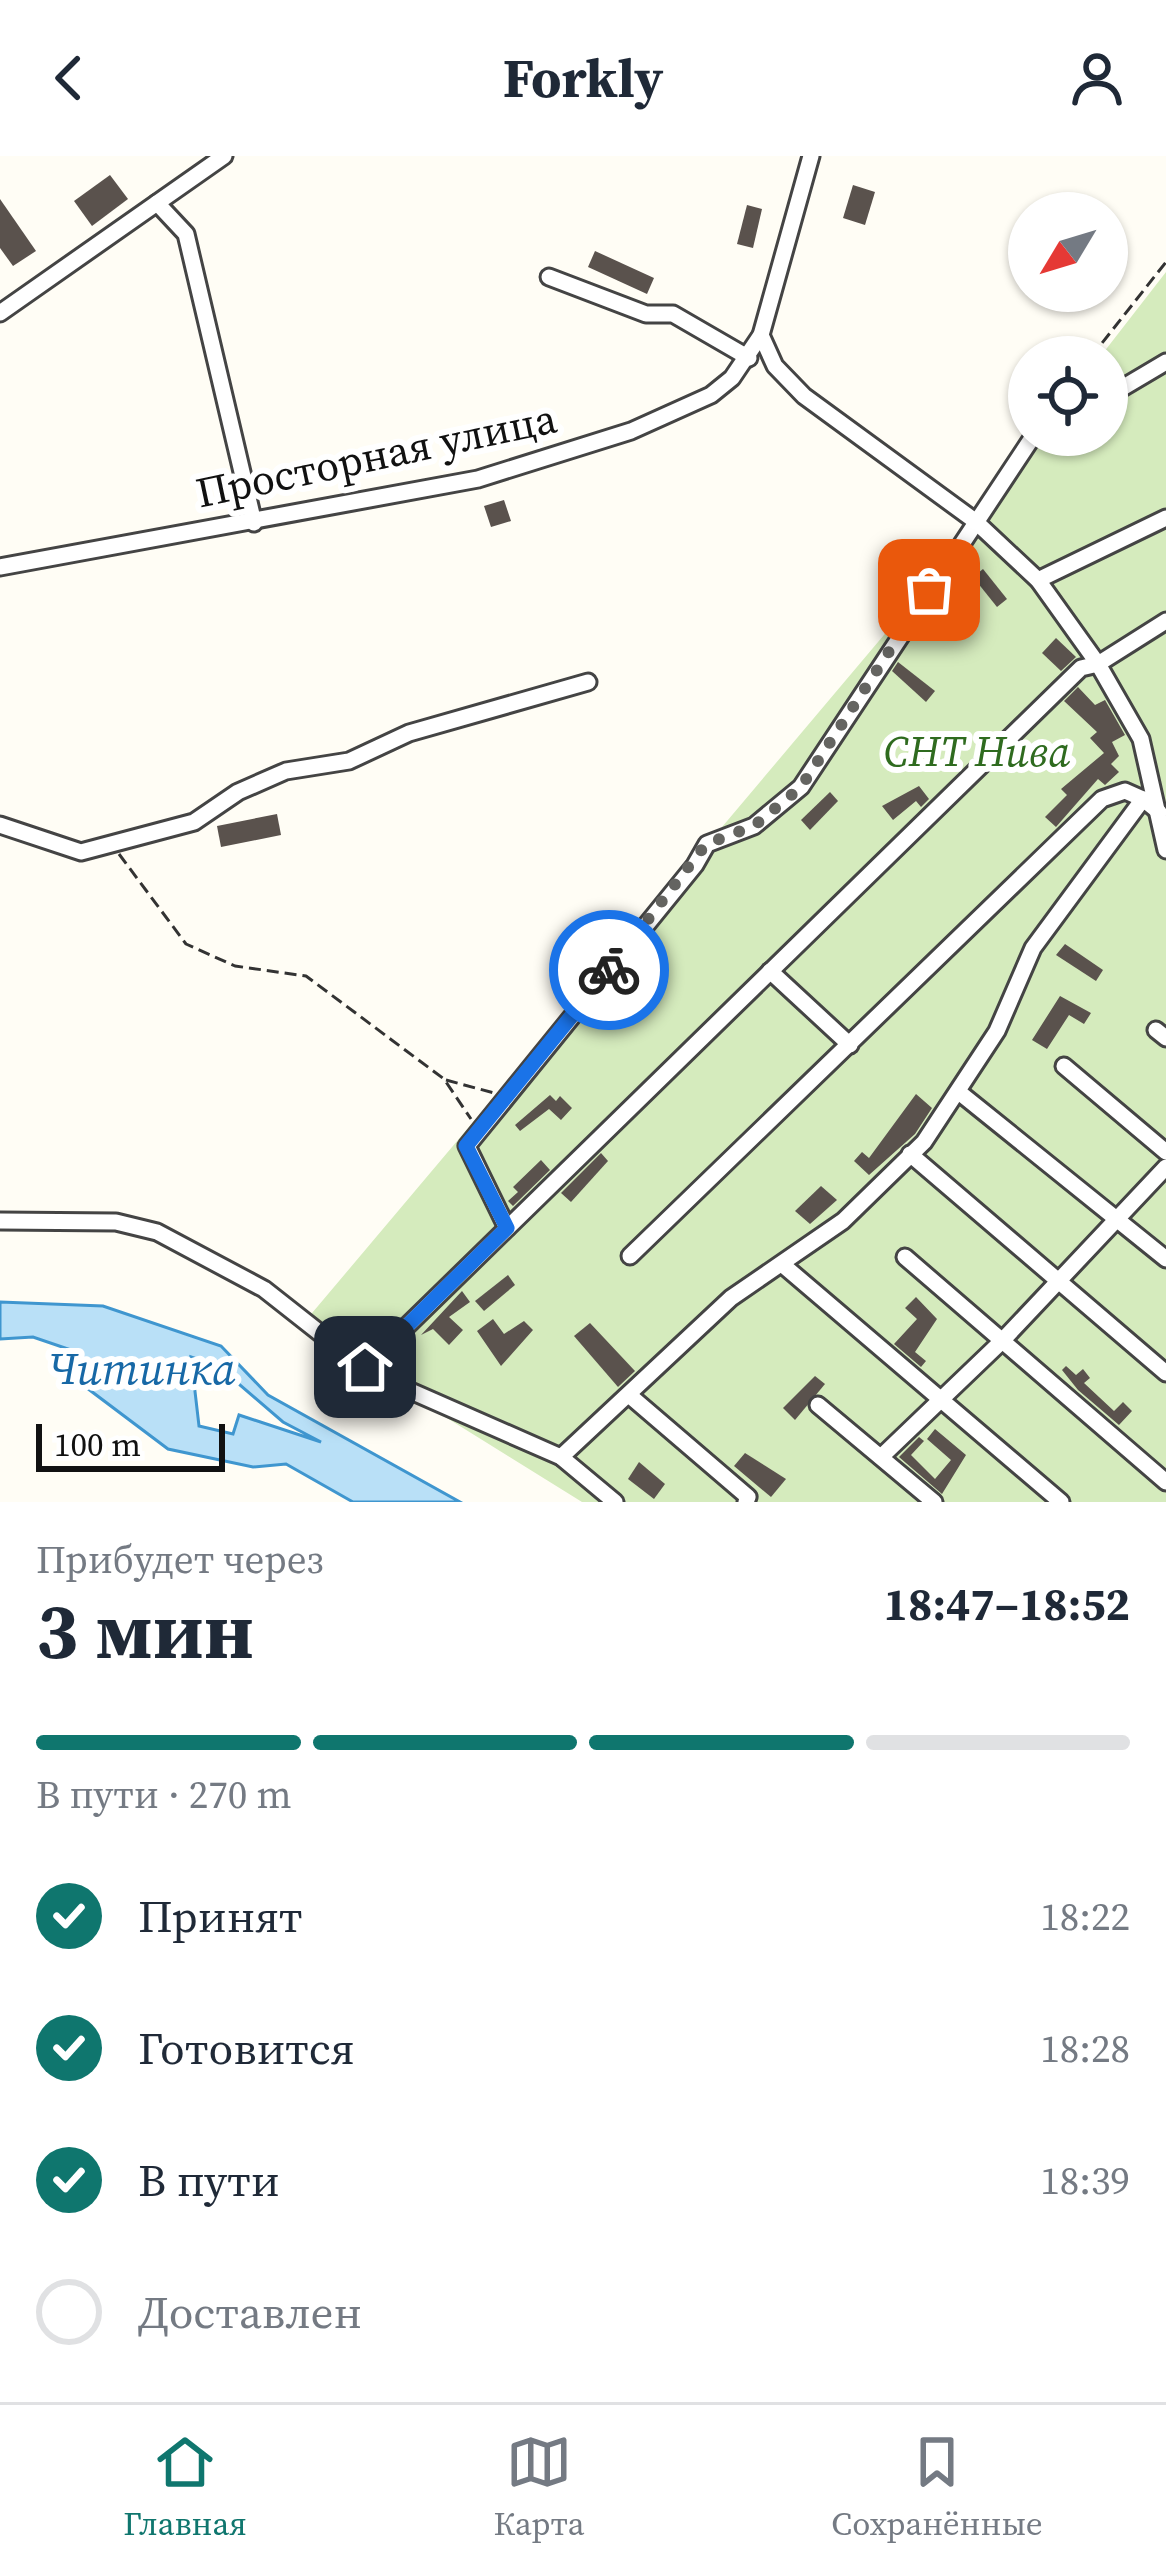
<!DOCTYPE html>
<html lang="ru">
<head>
<meta charset="utf-8">
<style>
  body { margin:0; font-family:"Source Serif 4",serif; background:#f2f2f3; color:#1f2937; height:100vh; display:flex; flex-direction:column; font-size:45px; white-space:nowrap }
  * { box-sizing:border-box; margin:0 }
  p { font-size:39px; color:#747a83 }
  .icon { flex:none; width:66px; height:66px; fill:none; stroke:currentColor; stroke-width:2; stroke-linecap:round; stroke-linejoin:round }
  .map { position:relative; height:1346px; overflow:hidden }
  .side { display:flex; flex-direction:column; background:#fff; flex:1 }
  .side>* { flex:none }
  .needle { width:78px; rotate:232deg }
  .tools { position:absolute; left:1008px; top:36px; display:grid; gap:24px }
  .tools a { display:grid; place-items:center; width:120px; height:120px; border-radius:50%; background:#fff; box-shadow:0 3px 9px #0004; font-size:60px }
  .scale { position:absolute; left:36px; bottom:30px; width:189px; box-sizing:border-box; padding-left:12px; border:6px solid #111; border-top:0; font-size:33px; line-height:42px; white-space:nowrap; color:#111; -webkit-text-stroke:9px #fff; paint-order:stroke }
  .pin { position:absolute; display:grid; place-items:center; width:102px; height:102px; color:#fff; margin:-51px; border-radius:24px; box-shadow:0 6px 18px #0006 }
  .courier { position:absolute; display:grid; place-items:center; width:120px; height:120px; margin:-60px; border:9px solid #1a73e8; border-radius:50%; background:#fff; color:#222; box-shadow:0 3px 15px #0007 }
  .headline em { font-style:normal; font-weight:700 }
  .headline div { display:flex; flex-direction:column-reverse }
  .headline { display:flex; align-items:center; justify-content:space-between; height:204px; padding:0 36px }
  h1 { font-size:78px; font-weight:700; line-height:90px }
  .bar { display:grid; grid-template-columns:repeat(4,1fr); gap:18px 12px; align-content:center; height:144px; padding:0 36px }
  .bar i { height:15px; border-radius:9px; background:#e0e1e3 }
  .bar .on { background:#0f766e }
  .bar p { grid-column:span 4 }
  ol { padding:0 36px; list-style:none }
  li { display:flex; align-items:center; gap:36px; height:132px }
  li p { margin-inline-start:auto }
  li .icon { padding:12px; border-radius:50%; background:#0f766e; color:#fff; stroke-width:4 }
  li:last-child { color:#747a83 }
  li i { width:66px; height:66px; border:6px solid #e0e1e3; border-radius:50% }
  header { display:flex; justify-content:space-between; align-items:center; height:156px; padding:0 36px; background:#fff; font-size:54px; font-weight:700 }
  .dock { display:flex; justify-content:space-around; align-items:center; height:168px; border-top:3px solid #e0e1e3; background:#fff; font-size:33px; color:#747a83 }
  .dock a { display:grid; justify-items:center; gap:6px }
  .dock .on { color:#0f766e }
  .map>svg:first-child { display:block }
  .green { fill:#d5ebbd }
  .water { fill:#b9e0f7; stroke:#3f96cf; stroke-width:3; fill-rule:evenodd }
  .building { fill:#5a524d }
  .lines { fill:none; stroke-linecap:round; stroke-linejoin:round }
  .minor-casing { stroke:#444; stroke-width:21 }
  .path { stroke:#333; stroke-width:3; stroke-dasharray:12 6; stroke-linecap:butt }
  .minor { stroke:#fff; stroke-width:15 }
  .done { stroke:#646461; stroke-width:12; stroke-dasharray:0 21.6 }
  .route { stroke:#1a73e8; stroke-width:15 }
  .labels { text-anchor:middle; stroke-width:12; stroke-linejoin:round; paint-order:stroke }
  .street-label { font-size:42px; fill:#111; stroke:#fff }
  .park-label { font-size:42px; font-style:italic; fill:#2f6b1f; stroke:#fff }
  .water-label { font-size:45px; font-style:italic; fill:#1768a6; stroke:#fff }
</style>
</head>
<body>
<header><svg class="icon" aria-label="back" viewBox="0 0 24 24"><path d="M15 5l-7 7 7 7"/></svg>Forkly<svg class="icon" aria-label="person" viewBox="0 0 24 24"><circle cx="12" cy="8" r="4"/><path d="M4 21q1-7 8-7t8 7"/></svg></header>
<div class="map">
<svg width="1166" height="1346" viewBox="0 0 1166 1346">
  <rect width="100%" height="100%" fill="#fffdf5"/>
  <!-- green -->
  <polygon class="green" points="1166,116 1166,1346 582,1346 365,1211 307,1163 1002,339 1044,279 1107,279 1107,201 1100,201"/>
  <!-- water -->
  <path class="water" d="M0 1146 103 1150 221 1190 268 1239 460 1346H353L286 1308 253 1311 168 1293 75 1223 83 1210 74 1195 33 1181 0 1183ZM191 1201 218 1210 283 1266 321 1286 239 1259 233 1278 199 1270Z"/>
  <!-- building -->
  <g class="building">
    <polygon points="110,19 128,43 92,70 74,45"/>
    <polygon points="853,29 875,36 865,69 843,62"/>
    <polygon points="0,43 36,95 13,110 0,92"/>
    <polygon points="747,49 762,53 753,92 737,88"/>
    <polygon points="595,95 654,122 647,138 588,111"/>
    <polygon points="504,344 511,365 491,371 484,350"/>
    <polygon points="983,413 1007,443 997,451 973,421"/>
    <polygon points="1056,482 1076,501 1061,515 1042,497"/>
    <polygon points="898,506 935,535 926,546 892,515"/>
    <polygon points="1078,531 1095,549 1105,544 1125,579 1112,586 1119,600 1111,608 1119,616 1105,629 1098,623 1056,671 1045,661 1067,639 1061,633 1104,597 1090,582 1097,576 1064,545"/>
    <polygon points="919,630 929,643 921,651 916,645 893,664 882,650"/>
    <polygon points="830,636 838,645 810,674 801,664"/>
    <polygon points="277,658 281,679 221,691 217,670"/>
    <polygon points="1065,788 1103,814 1096,825 1056,799"/>
    <polygon points="1060,840 1091,857 1084,868 1069,859 1047,893 1032,884"/>
    <polygon points="916,938 932,952 915,978 869,1019 854,1005 862,996 869,1002"/>
    <polygon points="550,939 556,945 560,940 572,952 561,964 549,953 520,975 515,969"/>
    <polygon points="601,997 608,1005 571,1046 561,1037"/>
    <polygon points="541,1004 550,1014 513,1050 508,1045 518,1036 513,1031"/>
    <polygon points="821,1030 837,1044 810,1068 795,1055"/>
    <polygon points="508,1119 515,1129 484,1155 475,1145"/>
    <polygon points="462,1135 470,1146 449,1161 463,1174 449,1189 433,1173 421,1179"/>
    <polygon points="916,1141 937,1163 915,1196 926,1205 921,1211 894,1188 917,1163 905,1152"/>
    <polygon points="493,1163 504,1178 524,1165 533,1174 501,1210 477,1175"/>
    <polygon points="590,1167 635,1215 618,1231 574,1180"/>
    <polygon points="1066,1210 1076,1219 1083,1213 1090,1222 1084,1227 1114,1255 1123,1246 1132,1255 1119,1269 1078,1234 1062,1214"/>
    <polygon points="815,1220 825,1228 795,1264 783,1252"/>
    <polygon points="935,1273 966,1299 942,1338 899,1301 919,1281 924,1285 911,1299 935,1323 951,1304 927,1283"/>
    <polygon points="745,1297 786,1323 771,1341 734,1310"/>
    <polygon points="639,1306 665,1328 654,1343 628,1323"/>
  </g>
  <g class="lines">
    <!-- minor casing -->
    <g class="minor-casing">
      <g id="minor">
        <polyline points="157,47 186,78 254,367"/>
        <polyline points="549,121 646,158 673,158 749,202"/>
        <polyline points="0,157 224,0"/>
        <polyline points="761,179 775,210 804,240 975,365 1038,424 1098,508 1141,583 1166,694"/>
        <polyline points="1107,241 1166,206"/>
        <polyline points="0,411 478,323 631,275 711,239 732,222 761,179 811,0"/>
        <polyline points="1038,424 1166,362"/>
        <polyline points="0,669 81,696 194,666 238,636 286,615 349,605 409,577 588,526"/>
        <polyline points="770,815 850,889"/>
        <polyline points="1156,874 1166,882"/>
        <polyline points="1064,910 1166,996"/>
        <polyline points="960,937 1166,1103"/>
        <polyline points="910,998 1166,1217"/>
        <polyline points="0,1065 116,1066 157,1076 264,1133 372,1218 561,1301 615,1346"/>
        <polyline points="507,1072 467,990 695,709 707,688 754,670 801,631 1034,279"/>
        <polyline points="630,1100 1102,643 1125,635 1143,643"/>
        <polyline points="905,1101 1166,1326"/>
        <polyline points="783,1109 1061,1346"/>
        <polyline points="365,1211 1081,512 1098,508 1166,465"/>
        <polyline points="629,1239 748,1341 746,1346"/>
        <polyline points="818,1249 934,1346"/>
        <polyline points="561,1301 731,1142 843,1065 924,986 997,875 1033,792 1143,643 1159,656"/>
        <polyline points="881,1301 1002,1185 1166,1011"/>
      </g>
    </g>
    <!-- path -->
    <g class="path">
      <polyline points="1091,201 1166,106"/>
      <polyline points="119,698 186,788 235,810 306,820 444,923 471,963"/>
      <polyline points="446,924 494,937"/>
    </g>
    <!-- minor -->
    <use href="#minor" class="minor"/>
  </g>
  <g class="lines">
    <!-- done -->
    <polyline class="done" points="609,814 706,688 754,670 801,631 929,434"/>
    <!-- route -->
    <polyline class="route" points="365,1211 507,1072 466,990 609,814"/>
  </g>
  <g class="labels">
    <!-- street labels -->
    <g class="street-label">
      <text transform="translate(376 299) rotate(-12)" y="15">Просторная улица</text>
    </g>
    <!-- park labels -->
    <g class="park-label">
      <text x="977" y="610">СНТ Нива</text>
    </g>
    <!-- water labels -->
    <g class="water-label">
      <text x="142" y="1228">Читинка</text>
    </g>
  </g>
</svg>
<div class="tools">
<a><svg class="needle" viewBox="-14 -14 28 28"><path d="M0-13l5 13h-10z" fill="#e53935"/><path d="M0 13l5-13h-10z" fill="#747a83"/></svg></a>
<a><svg class="icon" aria-label="locate" viewBox="0 0 24 24"><circle cx="12" cy="12" r="6"/><path d="M12 2v4M12 18v4M2 12h4M18 12h4"/></svg></a>
</div>
<div class="scale">100 m</div>
<div class="pin" style="left:929px;top:434px;background:#ea580c"><svg class="icon" aria-label="bag" viewBox="0 0 24 24"><path d="M5 8h14l-1 12H6zM9 8a3 3 0 0 1 6 0"/></svg></div>
<div class="pin" style="left:365px;top:1211px;background:#1f2937"><svg class="icon" aria-label="home" viewBox="0 0 24 24"><path d="M3 11l9-7 9 7M6 9v11h12V9"/></svg></div>
<div class="courier" style="left:609px;top:814px"><svg class="icon" aria-label="bike" viewBox="0 0 24 24"><circle cx="6" cy="16" r="4"/><circle cx="18" cy="16" r="4"/><path d="M6 16l4-8h5l3 8M10 8l3 8H6M13 5h3"/></svg></div>
</div>
<section class="side">
<div class="headline"><div><h1>3 мин</h1><p>Прибудет через</p></div><em>18:47–18:52</em></div>
<div class="bar"><i class="on"></i><i class="on"></i><i class="on"></i><i></i><p>В пути · 270 m</p></div>
<ol>
<li><svg class="icon" aria-label="check" viewBox="0 0 24 24"><path d="M5 12l5 5 9-10"/></svg>Принят<p>18:22</p></li>
<li><svg class="icon" aria-label="check" viewBox="0 0 24 24"><path d="M5 12l5 5 9-10"/></svg>Готовится<p>18:28</p></li>
<li><svg class="icon" aria-label="check" viewBox="0 0 24 24"><path d="M5 12l5 5 9-10"/></svg>В пути<p>18:39</p></li>
<li><i></i>Доставлен</li>
</ol>
</section>
<nav class="dock">
<a class="on"><svg class="icon" aria-label="home" viewBox="0 0 24 24"><path d="M3 11l9-7 9 7M6 9v11h12V9"/></svg>Главная</a>
<a><svg class="icon" aria-label="map" viewBox="0 0 24 24"><path d="M3 6l6-2 6 2 6-2v14l-6 2-6-2-6 2zM9 4v14M15 6v14"/></svg>Карта</a>
<a><svg class="icon" aria-label="saved" viewBox="0 0 24 24"><path d="M7 4h10v16l-5-4-5 4z"/></svg>Сохранённые</a>
</nav>
</body>
</html>
